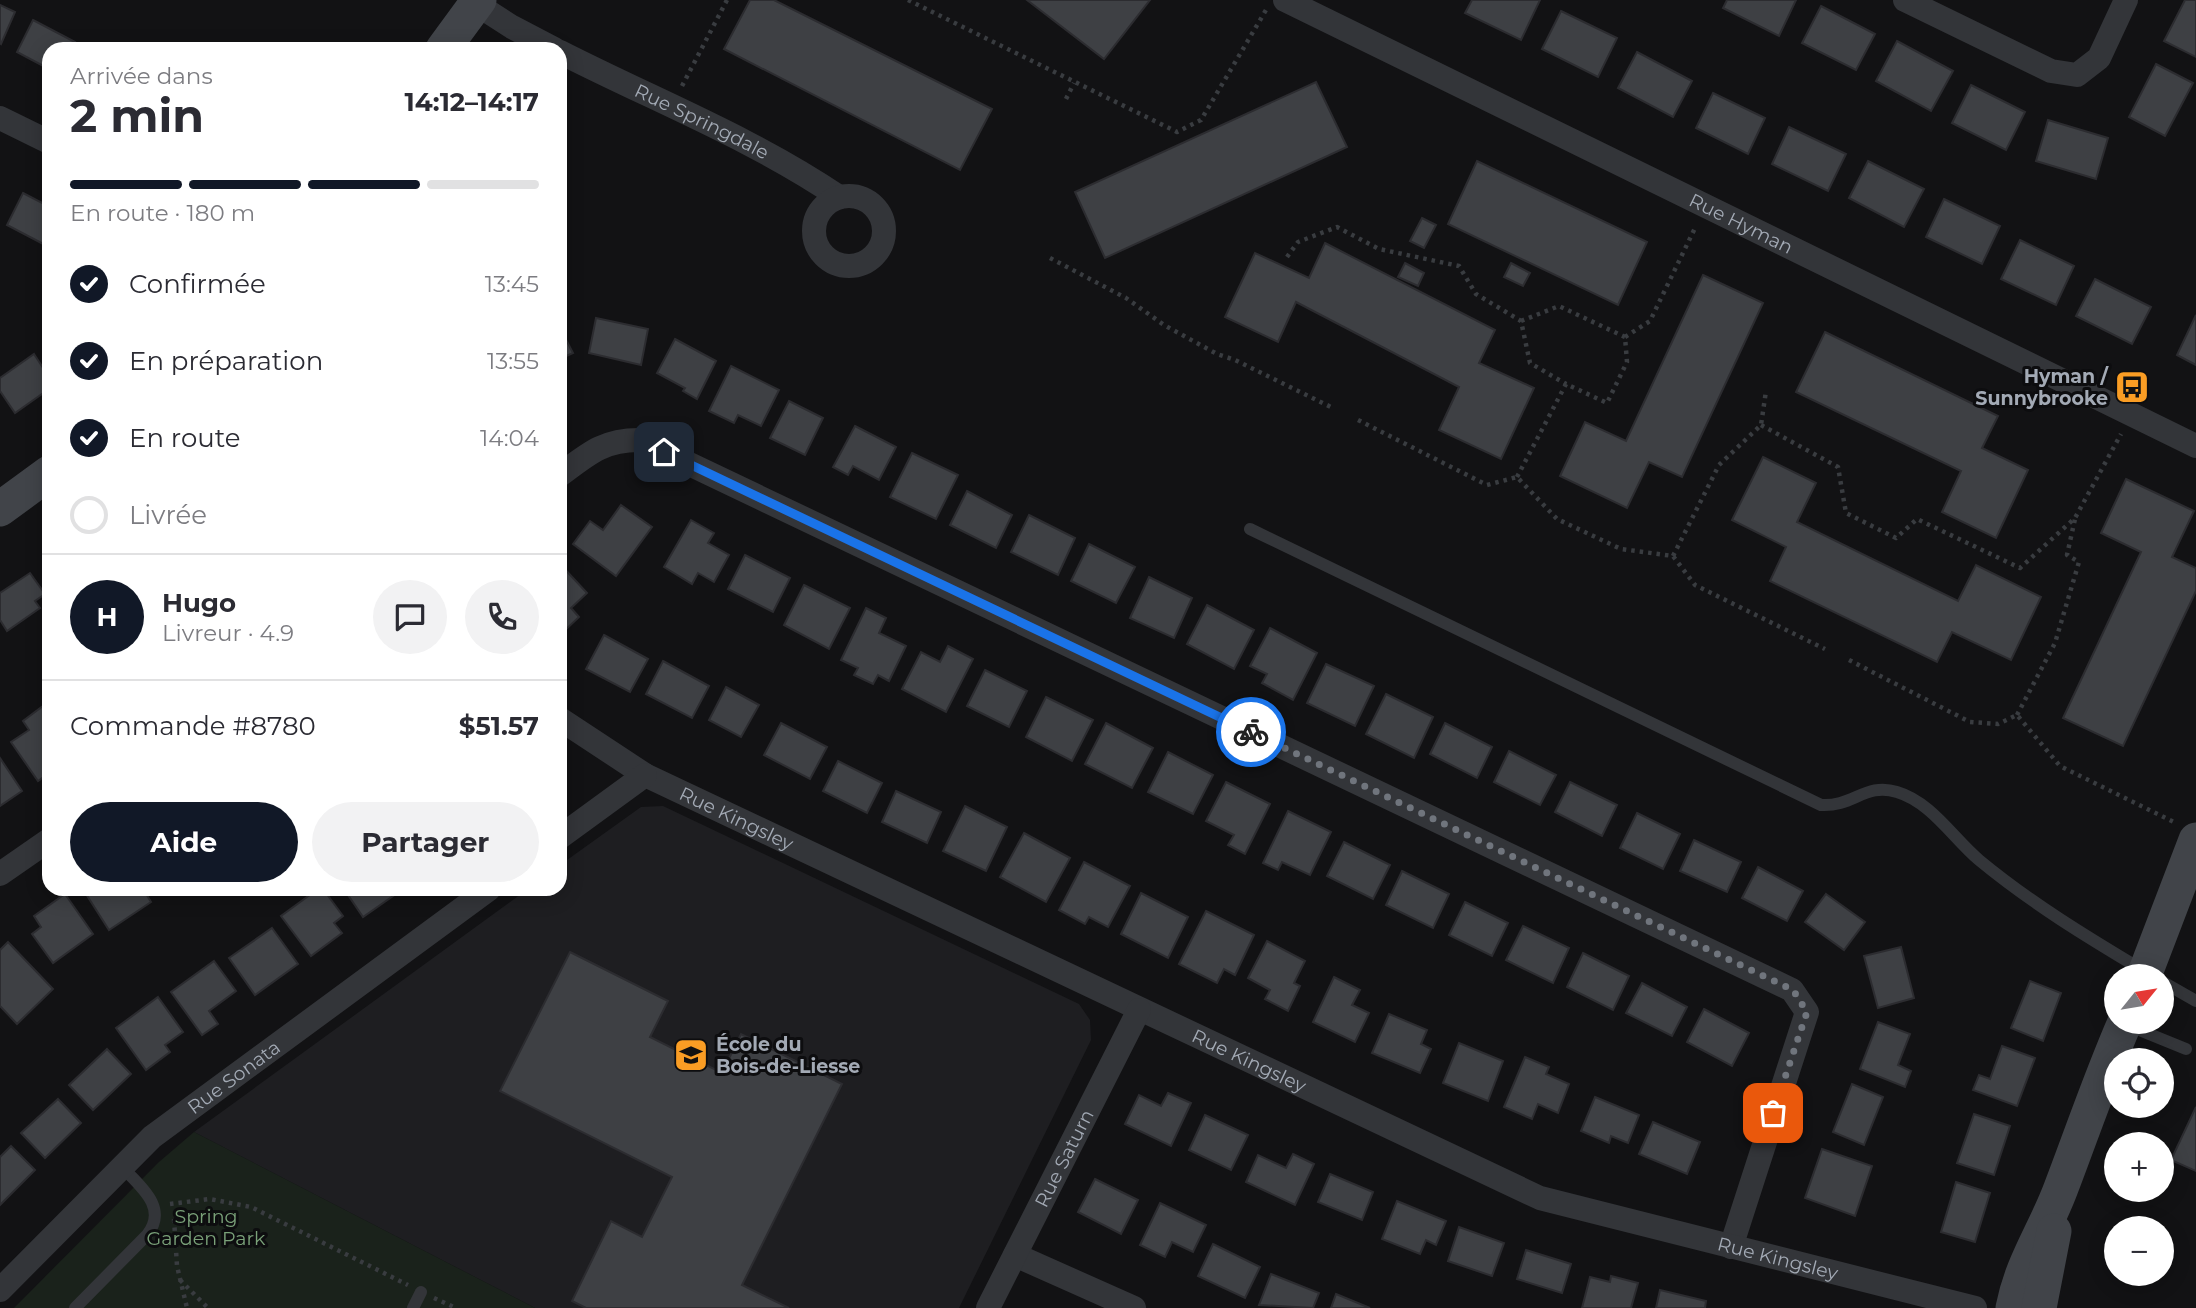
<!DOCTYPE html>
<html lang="fr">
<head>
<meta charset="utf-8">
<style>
  body { margin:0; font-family:Montserrat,sans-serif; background:#f2f2f3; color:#2b2b33; height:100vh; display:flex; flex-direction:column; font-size:26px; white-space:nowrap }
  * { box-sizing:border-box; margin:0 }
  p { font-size:23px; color:#7c7c81 }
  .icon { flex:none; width:38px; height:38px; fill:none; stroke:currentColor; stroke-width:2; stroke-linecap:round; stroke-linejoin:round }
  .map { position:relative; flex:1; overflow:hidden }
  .details { position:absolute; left:42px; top:42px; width:525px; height:854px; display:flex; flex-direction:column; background:#fff; border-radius:21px; box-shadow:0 4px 18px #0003 }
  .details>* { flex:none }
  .needle { width:46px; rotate:60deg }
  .tools { position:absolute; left:2104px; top:964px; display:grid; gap:14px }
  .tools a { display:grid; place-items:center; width:70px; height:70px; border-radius:50%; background:#fff; box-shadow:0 4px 18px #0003; font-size:35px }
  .pin { position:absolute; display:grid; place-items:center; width:60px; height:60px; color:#fff; margin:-30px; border-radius:14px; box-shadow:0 4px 10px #0006 }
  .courier { position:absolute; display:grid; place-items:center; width:70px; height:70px; margin:-35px; border:5px solid #1a73e8; border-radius:50%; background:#fff; color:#222; box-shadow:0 2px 9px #0007 }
  .headline em { font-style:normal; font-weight:700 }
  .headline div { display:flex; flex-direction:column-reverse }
  .headline { display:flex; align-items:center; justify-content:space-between; height:119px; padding:0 28px }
  h1 { font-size:46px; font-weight:700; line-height:52px }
  .bar { display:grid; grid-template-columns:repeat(4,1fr); gap:10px 7px; align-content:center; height:84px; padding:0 28px }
  .bar i { height:9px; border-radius:5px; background:#e1e1e2 }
  .bar .on { background:#111827 }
  .bar p { grid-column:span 4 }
  .line { display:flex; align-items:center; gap:18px; padding:0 28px; border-top:2px solid #e1e1e2 }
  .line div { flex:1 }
  .round { display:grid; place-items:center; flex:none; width:74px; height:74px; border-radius:37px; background:#f2f2f3 }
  ol { padding:0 28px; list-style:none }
  li { display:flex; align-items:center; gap:21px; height:77px }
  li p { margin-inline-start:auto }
  li .icon { padding:7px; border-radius:50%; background:#111827; color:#fff; stroke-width:4 }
  li:last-child { color:#7c7c81 }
  li i { width:38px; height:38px; border:4px solid #e1e1e2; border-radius:50% }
  .primary-button { display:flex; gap:14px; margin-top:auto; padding:14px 28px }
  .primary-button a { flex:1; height:80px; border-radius:42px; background:#111827; color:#fff; font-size:28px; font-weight:700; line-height:80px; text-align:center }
  .primary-button a+a { background:#f2f2f3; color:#2b2b33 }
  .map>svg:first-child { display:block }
  .built { fill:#1e1e21 }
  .green { fill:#1a221b }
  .building { fill:#3e4044; stroke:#2c2c30; stroke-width:2 }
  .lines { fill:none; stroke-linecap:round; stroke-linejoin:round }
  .path { stroke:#393c40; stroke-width:4.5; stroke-dasharray:3.5 5; stroke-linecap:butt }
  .lane { stroke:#333539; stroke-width:12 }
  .street { stroke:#333539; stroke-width:24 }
  .secondary { stroke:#414449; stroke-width:35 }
  .done { stroke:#70757d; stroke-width:7; stroke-dasharray:0 12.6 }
  .route { stroke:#1a73e8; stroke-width:9 }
  .labels { text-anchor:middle; stroke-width:6; stroke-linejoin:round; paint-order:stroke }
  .street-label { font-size:19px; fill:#a3aab5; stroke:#0d0d0f }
  .poi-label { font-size:19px; font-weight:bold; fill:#a3aab5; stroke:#0d0d0f; text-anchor:end }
  .park-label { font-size:19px; fill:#7aa179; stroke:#0d0d0f }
</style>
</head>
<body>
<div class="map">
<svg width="2196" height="1308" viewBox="0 0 2196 1308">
  <rect width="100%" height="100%" fill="#121214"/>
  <!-- built -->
  <polygon class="built" points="663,806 1079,1004 1090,1020 1091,1040 959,1308 535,1308 194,1132 528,889 560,889 560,865 641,807"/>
  <!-- green -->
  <polygon class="green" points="194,1132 535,1308 14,1308 159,1162"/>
  <!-- building -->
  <g class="building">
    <polygon points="750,0 774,0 992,109 960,170 724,49"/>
    <polygon points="1027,0 1150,0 1104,59"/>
    <polygon points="1472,0 1540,0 1521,40 1465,13"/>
    <polygon points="1727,0 1796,0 1779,36 1723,8"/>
    <polygon points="2185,0 2196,0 2196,57 2164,41"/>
    <polygon points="0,5 15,12 1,44 0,43"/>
    <polygon points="1821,6 1875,34 1856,70 1802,43"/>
    <polygon points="1561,11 1617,38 1598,77 1542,49"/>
    <polygon points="33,20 75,42 71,49 49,49 49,69 17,52"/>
    <polygon points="1897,41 1953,71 1931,111 1876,81"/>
    <polygon points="1637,52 1692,81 1673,117 1618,88"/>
    <polygon points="2156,64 2193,83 2165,136 2129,117"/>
    <polygon points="1316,82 1347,147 1105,258 1075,192"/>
    <polygon points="1971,85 2025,112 2006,150 1952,123"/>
    <polygon points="1713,93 1765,118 1748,154 1696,128"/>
    <polygon points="2048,120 2108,138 2096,179 2036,161"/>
    <polygon points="1789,127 1846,154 1828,191 1772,164"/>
    <polygon points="1477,161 1647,242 1618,305 1448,224"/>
    <polygon points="1868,161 1924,189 1904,227 1849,198"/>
    <polygon points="23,193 44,204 49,196 49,247 7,225"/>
    <polygon points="1944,199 2000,226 1982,264 1926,237"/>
    <polygon points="1422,218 1436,225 1424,248 1410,241"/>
    <polygon points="2020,240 2074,266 2056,305 2001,279"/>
    <polygon points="1325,243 1495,330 1479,363 1534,388 1501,459 1439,430 1459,387 1296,302 1278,342 1225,317 1255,253 1309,278"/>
    <polygon points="1405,263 1424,273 1418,286 1398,277"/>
    <polygon points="1511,263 1530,273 1523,286 1504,277"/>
    <polygon points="1703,275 1763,303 1682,477 1649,462 1627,508 1560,476 1585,422 1626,441"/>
    <polygon points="2095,279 2151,307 2132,344 2076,316"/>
    <polygon points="2196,315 2196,365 2177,355"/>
    <polygon points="596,318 648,329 641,365 589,353"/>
    <polygon points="560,328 573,353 560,359"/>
    <polygon points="1825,332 1998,416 1982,448 2028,470 1996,538 1942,512 1961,471 1796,392"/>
    <polygon points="675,339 716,361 697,399 683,391 685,388 657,373"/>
    <polygon points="34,354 49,377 49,389 15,413 0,391 0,378"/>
    <polygon points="731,366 779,390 761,426 738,415 734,423 709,411"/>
    <polygon points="789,401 823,418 805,455 770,438"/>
    <polygon points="855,426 896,447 879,480 853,466 848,475 833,467"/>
    <polygon points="912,453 958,475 936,519 890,497"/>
    <polygon points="1763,457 1816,483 1797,522 1958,601 1976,565 2041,597 2011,660 1952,632 1937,662 1770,581 1786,547 1732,520"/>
    <polygon points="2126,479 2194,511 2172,557 2196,568 2196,591 2123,746 2063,718 2141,552 2101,533"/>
    <polygon points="967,491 1012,515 996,548 950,525"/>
    <polygon points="621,505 652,527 616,576 573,544 590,521 603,530"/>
    <polygon points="1029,515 1075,538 1058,575 1011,552"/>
    <polygon points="691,520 714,533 708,543 729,555 714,582 698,573 692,584 664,567"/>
    <polygon points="1089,544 1135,567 1116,603 1071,581"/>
    <polygon points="745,555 790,578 773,612 728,589"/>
    <polygon points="560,564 587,593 571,608 579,617 560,635"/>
    <polygon points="30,573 45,594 35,601 40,608 7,631 0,620 0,593"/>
    <polygon points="1149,577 1192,598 1174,638 1130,618"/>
    <polygon points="804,585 850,608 829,649 784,625"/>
    <polygon points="1207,605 1254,630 1234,669 1187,644"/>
    <polygon points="866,608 886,618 879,633 906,646 889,681 878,675 873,684 854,675 858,668 841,660"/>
    <polygon points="1270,628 1317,653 1293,700 1262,683 1267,674 1250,666"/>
    <polygon points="604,635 648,659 630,692 586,669"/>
    <polygon points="948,646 973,659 946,712 902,689 921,652 940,662"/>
    <polygon points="663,661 709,686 692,718 646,694"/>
    <polygon points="1326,664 1374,686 1355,726 1307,703"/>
    <polygon points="985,670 1027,691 1009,727 967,706"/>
    <polygon points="726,687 759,705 741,737 709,720"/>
    <polygon points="1386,694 1433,717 1414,758 1366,734"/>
    <polygon points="1046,697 1093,720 1072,761 1026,737"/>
    <polygon points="43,706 49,714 49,773 38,781 11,742 29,730 23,721"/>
    <polygon points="781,723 827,747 810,779 764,755"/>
    <polygon points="1106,723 1153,748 1132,788 1085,764"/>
    <polygon points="1445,723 1492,747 1477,778 1430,754"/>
    <polygon points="1509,751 1556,775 1540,805 1494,782"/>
    <polygon points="1168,752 1213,775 1193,814 1148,792"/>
    <polygon points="0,758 22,791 0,806"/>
    <polygon points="838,761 882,783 867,813 823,791"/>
    <polygon points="1226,782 1270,804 1245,854 1228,845 1234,835 1206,821"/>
    <polygon points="1570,782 1617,805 1602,836 1555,812"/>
    <polygon points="896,791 941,812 927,843 882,822"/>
    <polygon points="965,806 1007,827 986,871 943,851"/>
    <polygon points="1288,811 1331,832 1310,875 1282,862 1278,870 1263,863"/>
    <polygon points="1637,813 1680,834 1663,869 1620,848"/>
    <polygon points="1024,833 1070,858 1046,902 1000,877"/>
    <polygon points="1694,840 1741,862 1727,892 1680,871"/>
    <polygon points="1344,842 1390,865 1373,899 1327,876"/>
    <polygon points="1084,862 1130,886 1108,927 1089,917 1085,924 1059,910"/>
    <polygon points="1758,867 1803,891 1787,921 1742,898"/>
    <polygon points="1402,871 1449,894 1433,928 1386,905"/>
    <polygon points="93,889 143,889 151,902 109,930 86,894"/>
    <polygon points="318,889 323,889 343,916 334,923 342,933 311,956 281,916"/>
    <polygon points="344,889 403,889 363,917"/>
    <polygon points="1141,893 1188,917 1168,958 1121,934"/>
    <polygon points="65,894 93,934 53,963 32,934 41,927 34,916"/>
    <polygon points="1826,894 1865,922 1844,950 1805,922"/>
    <polygon points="1465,902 1508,923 1492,956 1449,935"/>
    <polygon points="1206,911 1254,935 1235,975 1224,969 1217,983 1179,964"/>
    <polygon points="1523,926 1569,948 1553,983 1506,960"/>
    <polygon points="272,928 298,964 255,995 229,958"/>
    <polygon points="1267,941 1305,961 1294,983 1300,986 1288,1011 1265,999 1270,990 1248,978"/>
    <polygon points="8,942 53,989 17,1024 0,1006 0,950"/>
    <polygon points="1901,947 1914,998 1878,1008 1864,956"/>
    <polygon points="570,952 668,1001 650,1037 722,1073 741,1034 842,1084 742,1285 789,1308 586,1308 572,1301 611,1221 642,1237 672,1177 500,1091"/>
    <polygon points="1583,953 1629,976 1613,1010 1567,987"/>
    <polygon points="214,961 236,991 209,1011 218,1024 202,1035 171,992"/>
    <polygon points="1334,977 1360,990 1352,1005 1369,1013 1355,1042 1313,1022"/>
    <polygon points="2030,981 2061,993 2043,1041 2011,1028"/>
    <polygon points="1642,983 1687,1007 1672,1036 1626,1013"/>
    <polygon points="158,997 183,1032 165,1045 170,1052 146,1070 116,1028"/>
    <polygon points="1704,1009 1749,1033 1732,1066 1687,1042"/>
    <polygon points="1389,1014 1427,1030 1421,1044 1431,1049 1420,1073 1372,1053"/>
    <polygon points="1878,1022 1910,1034 1898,1065 1911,1071 1905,1087 1860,1069"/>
    <polygon points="1459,1043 1503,1061 1488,1101 1443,1083"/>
    <polygon points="2002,1046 2035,1058 2017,1106 1973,1090 1979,1075 1990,1079"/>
    <polygon points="107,1049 131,1074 93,1110 69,1085"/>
    <polygon points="1525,1057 1549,1067 1546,1074 1569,1084 1558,1113 1538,1104 1532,1119 1504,1107"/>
    <polygon points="1852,1084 1883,1097 1864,1145 1833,1132"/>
    <polygon points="1168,1093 1191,1103 1171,1146 1125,1124 1139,1095 1161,1106"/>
    <polygon points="1595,1097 1639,1115 1628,1143 1611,1136 1609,1143 1581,1131"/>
    <polygon points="58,1099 81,1123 45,1158 21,1133"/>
    <polygon points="2196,1107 2196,1171 2171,1160"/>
    <polygon points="1974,1114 2010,1126 1994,1175 1957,1163"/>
    <polygon points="1205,1115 1248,1135 1231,1170 1189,1150"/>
    <polygon points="1653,1122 1700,1142 1687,1174 1639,1154"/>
    <polygon points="11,1146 35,1170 0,1205 0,1157"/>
    <polygon points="1822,1149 1872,1166 1855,1216 1805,1198"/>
    <polygon points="1293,1154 1314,1164 1295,1205 1246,1182 1258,1155 1286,1168"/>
    <polygon points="1330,1174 1373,1192 1362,1220 1318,1202"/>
    <polygon points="1095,1179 1138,1200 1121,1234 1078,1212"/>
    <polygon points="1956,1182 1990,1193 1975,1242 1941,1232"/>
    <polygon points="1397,1201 1446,1221 1436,1245 1426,1240 1420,1254 1382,1239"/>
    <polygon points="1160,1203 1206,1225 1193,1252 1172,1242 1165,1257 1140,1245"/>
    <polygon points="1459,1227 1504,1243 1492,1276 1448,1261"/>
    <polygon points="1213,1244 1260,1267 1245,1298 1198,1276"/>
    <polygon points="1526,1250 1571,1264 1562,1293 1517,1279"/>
    <polygon points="1271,1274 1319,1293 1313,1308 1259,1305"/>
    <polygon points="1611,1276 1638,1283 1631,1308 1582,1308 1590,1277 1610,1282"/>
    <polygon points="1660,1290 1706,1301 1705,1308 1656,1308"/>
    <polygon points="1336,1294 1370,1308 1331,1308"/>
  </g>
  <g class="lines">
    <!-- path -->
    <g class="path">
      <polyline points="908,0 1177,132 1201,120 1266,10"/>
      <polyline points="682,86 727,0"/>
      <polyline points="1066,99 1074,83"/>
      <polyline points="1287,257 1298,242 1337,227 1379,249 1459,266 1476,294 1521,321 1530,363 1566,384"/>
      <polyline points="1050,258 1126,298 1164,325 1217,354 1235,360 1333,408"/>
      <polyline points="1521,321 1559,306 1625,337"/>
      <polyline points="1358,420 1487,485 1517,477 1557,519 1621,549 1673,556 1695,585 1825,649"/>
      <polyline points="1761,425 1838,467 1846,513 1896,538 1917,519 2020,568 2075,518 2121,434"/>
      <polyline points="1517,477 1566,384 1607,403 1627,362 1625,337 1650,321 1696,226"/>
      <polyline points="1673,556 1719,465 1761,425 1766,391"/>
      <polyline points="1849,660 1970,722 1998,724 2017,715 2060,766 2176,823"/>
      <polyline points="2017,715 2055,643 2079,562 2067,555 2075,519"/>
      <polyline points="170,1204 210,1199 251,1207 408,1285"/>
      <polyline points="174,1219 177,1266 187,1308"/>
      <polyline points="180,1280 208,1308"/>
      <polyline points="434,1298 456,1308"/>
    </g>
    <!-- lane -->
    <g class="lane">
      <path d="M1250 529 1821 805C1853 807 1866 782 1897 792 1931 802 1953 838 1979 860 2031 903 2087 937 2144 971"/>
      <polyline points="2161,981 2196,1001"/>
      <polyline points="2127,1025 2186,1049"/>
      <path d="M75 1308 147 1235C169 1208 140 1186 122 1167"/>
      <polyline points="413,1308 421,1292"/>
    </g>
    <!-- street -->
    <g class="street">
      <polyline points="470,0 512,27 554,49"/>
      <path id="s1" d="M1285 0 2196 446"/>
      <polyline points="1905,0 2051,71 2077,75 2099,58 2126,0"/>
      <path id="s2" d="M560 52C654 100 752 138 839 197"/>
      <polyline points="0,118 49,142"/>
      <circle cx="849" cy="231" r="35"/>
      <path d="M560 475C588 454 603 440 639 440L1792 990 1807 1012 1731 1247"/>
      <path id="s3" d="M560 719 645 775 1540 1198 1975 1308"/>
      <polyline points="560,837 645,775"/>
      <polyline points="0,874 49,840"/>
      <polyline points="1015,1255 1134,1308"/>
      <path id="s4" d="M0 1290 152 1137 489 889"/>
      <path id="s5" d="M988 1308 1139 1010"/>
    </g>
    <!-- secondary -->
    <g class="secondary">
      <polyline points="443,49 479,0"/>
      <polyline points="0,509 49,473"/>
      <polyline points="2144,976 2196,840"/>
      <path d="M2013 1308C2022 1262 2045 1231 2061 1188 2082 1133 2101 1077 2125 1022"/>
      <polyline points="2039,1308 2054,1231"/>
    </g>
  </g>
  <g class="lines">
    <!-- done -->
    <polyline class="done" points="1251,732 1793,990 1807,1012 1773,1113"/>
    <!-- route -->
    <polyline class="route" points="664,452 1251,732"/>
  </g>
  <!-- icons -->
  <defs>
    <g id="bus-square" transform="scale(1.75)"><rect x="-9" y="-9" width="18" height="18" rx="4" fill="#fa9d24" stroke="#0d0d0f"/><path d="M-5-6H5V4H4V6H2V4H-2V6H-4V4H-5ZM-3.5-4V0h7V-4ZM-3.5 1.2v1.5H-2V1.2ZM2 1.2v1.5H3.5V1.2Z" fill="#111"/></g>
    <g id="school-square" transform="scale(1.75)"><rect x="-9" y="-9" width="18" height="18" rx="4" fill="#fa9d24" stroke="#0d0d0f"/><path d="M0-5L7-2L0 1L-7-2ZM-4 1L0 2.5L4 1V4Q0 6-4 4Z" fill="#111"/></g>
  </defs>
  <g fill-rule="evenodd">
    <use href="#bus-square" x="2132" y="387"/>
    <use href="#school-square" x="691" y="1055"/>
  </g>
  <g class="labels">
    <!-- street labels -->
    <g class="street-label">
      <text dy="7" stroke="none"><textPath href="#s2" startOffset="158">Rue Springdale</textPath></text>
      <text dy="7" stroke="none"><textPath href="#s1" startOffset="508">Rue Hyman</textPath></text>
      <text dy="7" stroke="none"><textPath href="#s3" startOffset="203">Rue Kingsley</textPath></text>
      <text dy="7" stroke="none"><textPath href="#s3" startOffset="770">Rue Kingsley</textPath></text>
      <text dy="7" stroke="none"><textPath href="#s4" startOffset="317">Rue Sonata</textPath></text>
      <text dy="7" stroke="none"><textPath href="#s5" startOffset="168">Rue Saturn</textPath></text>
      <text dy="7" stroke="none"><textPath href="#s3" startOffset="1337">Rue Kingsley</textPath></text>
    </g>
    <!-- poi labels -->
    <g class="poi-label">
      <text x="2108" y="383">Hyman /<tspan x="2108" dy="22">Sunnybrooke</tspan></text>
      <text x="716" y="1051" text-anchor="start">École du<tspan x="716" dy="22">Bois-de-Liesse</tspan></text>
    </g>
    <!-- park labels -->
    <g class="park-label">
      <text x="206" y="1223">Spring<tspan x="206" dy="22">Garden Park</tspan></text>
    </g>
  </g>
</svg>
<div class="tools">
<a><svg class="needle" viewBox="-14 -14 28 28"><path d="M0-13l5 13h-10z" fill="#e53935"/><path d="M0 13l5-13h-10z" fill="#7c7c81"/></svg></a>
<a><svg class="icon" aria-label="locate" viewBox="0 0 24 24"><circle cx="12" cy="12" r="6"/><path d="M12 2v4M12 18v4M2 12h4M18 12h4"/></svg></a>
<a>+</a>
<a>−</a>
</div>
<div class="pin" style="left:1773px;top:1113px;background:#ea580c"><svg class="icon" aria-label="bag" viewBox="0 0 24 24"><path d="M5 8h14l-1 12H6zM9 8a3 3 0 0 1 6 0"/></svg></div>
<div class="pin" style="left:664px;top:452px;background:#1f2937"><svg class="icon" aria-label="home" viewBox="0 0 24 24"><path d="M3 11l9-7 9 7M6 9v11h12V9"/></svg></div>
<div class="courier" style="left:1251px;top:732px"><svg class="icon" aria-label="bike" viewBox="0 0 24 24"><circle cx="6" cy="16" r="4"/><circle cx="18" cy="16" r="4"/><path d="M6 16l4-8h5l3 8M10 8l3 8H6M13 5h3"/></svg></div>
<section class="details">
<div class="headline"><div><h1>2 min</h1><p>Arrivée dans</p></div><em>14:12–14:17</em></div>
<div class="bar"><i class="on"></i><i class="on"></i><i class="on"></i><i></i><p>En route · 180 m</p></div>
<ol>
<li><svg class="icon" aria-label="check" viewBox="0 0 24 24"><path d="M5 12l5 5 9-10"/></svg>Confirmée<p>13:45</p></li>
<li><svg class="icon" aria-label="check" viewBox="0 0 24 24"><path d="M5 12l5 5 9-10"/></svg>En préparation<p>13:55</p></li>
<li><svg class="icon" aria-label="check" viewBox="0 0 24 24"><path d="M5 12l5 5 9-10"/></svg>En route<p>14:04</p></li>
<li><i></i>Livrée</li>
</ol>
<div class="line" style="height:126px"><b class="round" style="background:#111827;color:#fff">H</b><div><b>Hugo</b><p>Livreur · 4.9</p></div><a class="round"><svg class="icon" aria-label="chat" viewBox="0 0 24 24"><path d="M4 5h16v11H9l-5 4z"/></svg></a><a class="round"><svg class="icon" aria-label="phone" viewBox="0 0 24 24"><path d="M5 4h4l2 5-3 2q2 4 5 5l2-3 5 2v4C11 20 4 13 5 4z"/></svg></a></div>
<div class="line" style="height:91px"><div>Commande #8780</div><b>$51.57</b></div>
<div class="primary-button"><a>Aide</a><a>Partager</a></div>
</section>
</div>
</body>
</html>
